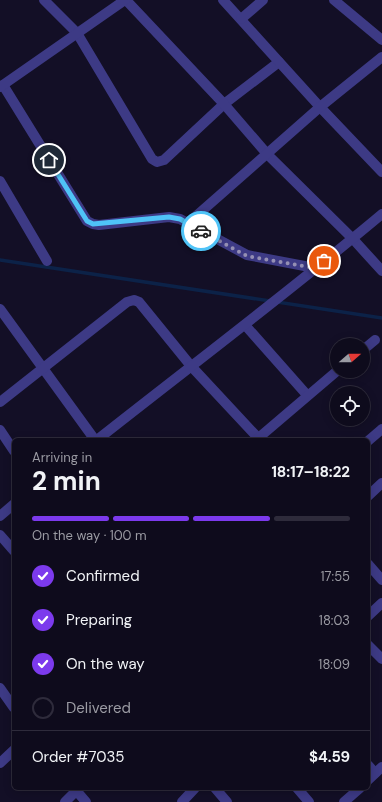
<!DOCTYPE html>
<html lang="en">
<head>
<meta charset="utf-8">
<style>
  body { margin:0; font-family:"DM Sans",sans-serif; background:#171425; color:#f1f3f6; height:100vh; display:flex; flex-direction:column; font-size:15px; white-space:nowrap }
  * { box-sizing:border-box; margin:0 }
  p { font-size:13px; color:#9b9ba3 }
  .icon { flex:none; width:22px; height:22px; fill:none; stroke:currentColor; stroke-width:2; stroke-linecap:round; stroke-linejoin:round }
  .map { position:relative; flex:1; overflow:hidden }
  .panel { position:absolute; left:12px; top:438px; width:358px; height:352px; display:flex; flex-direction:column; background:#0e0b1c; border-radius:6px; box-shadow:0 2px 10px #0003,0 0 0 1px #2e2b3b }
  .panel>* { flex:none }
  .needle { width:26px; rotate:70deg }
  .fabs { position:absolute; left:330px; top:338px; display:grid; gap:8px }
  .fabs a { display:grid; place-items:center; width:40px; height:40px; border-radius:50%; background:#0e0b1c; box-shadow:0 2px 10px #0003,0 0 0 1px #2e2b3b; font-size:20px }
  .pin { position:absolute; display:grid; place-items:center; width:34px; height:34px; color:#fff; margin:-17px; border:2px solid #fff; border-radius:50%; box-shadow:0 1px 4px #0007 }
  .courier { position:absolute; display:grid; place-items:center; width:40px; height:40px; margin:-20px; border:3px solid #4fc3f7; border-radius:50%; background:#fff; color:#222; box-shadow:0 1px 5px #0007 }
  .summary em { font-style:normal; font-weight:700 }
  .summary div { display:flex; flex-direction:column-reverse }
  .summary { display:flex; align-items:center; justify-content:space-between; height:68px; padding:0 20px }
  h1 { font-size:26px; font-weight:700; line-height:30px }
  .bar { display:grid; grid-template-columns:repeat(4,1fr); gap:6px 4px; align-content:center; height:48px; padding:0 20px }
  .bar i { height:5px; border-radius:3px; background:#2e2b3b }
  .bar .current { background:#7c3aed }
  .bar p { grid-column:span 4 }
  .line { display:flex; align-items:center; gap:10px; padding:0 20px; border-top:1px solid #2e2b3b }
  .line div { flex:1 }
  ol { padding:0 20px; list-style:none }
  li { display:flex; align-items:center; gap:12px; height:44px }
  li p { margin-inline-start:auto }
  li .icon { padding:4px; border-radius:50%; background:#7c3aed; color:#fff; stroke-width:4 }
  li:last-child { color:#9b9ba3 }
  li i { width:22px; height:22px; border:2px solid #2e2b3b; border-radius:50% }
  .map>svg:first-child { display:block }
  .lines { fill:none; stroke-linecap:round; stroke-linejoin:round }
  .stream { stroke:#0c2248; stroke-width:3.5 }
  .minor { stroke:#3d3a85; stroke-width:10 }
  .done { stroke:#948fb3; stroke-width:4; stroke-dasharray:0 7.2 }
  .route { stroke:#4fc3f7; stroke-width:5 }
</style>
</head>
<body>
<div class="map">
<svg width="382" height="802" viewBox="0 0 382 802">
  <rect width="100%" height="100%" fill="#130f26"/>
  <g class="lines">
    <!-- stream -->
    <polyline class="stream" points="0,260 382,318"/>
    <!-- minor -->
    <g class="minor">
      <polyline points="44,0 77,33 152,159 157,162 164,160 224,104 279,62"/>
      <polyline points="126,0 224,104 268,155 353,239 382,271"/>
      <polyline points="223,0 320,107 382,172"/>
      <polyline points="334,0 382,40"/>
      <polyline points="241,19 263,0"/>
      <polyline points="3,85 87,221 93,224 99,225 169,217 180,219 247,255 315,268"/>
      <polyline points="0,87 125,0"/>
      <polyline points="0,181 47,261"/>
      <polyline points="187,224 320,107 382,57"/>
      <polyline points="0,309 95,440"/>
      <polyline points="245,325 307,395"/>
      <polyline points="363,350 375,340"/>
      <polyline points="0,402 127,302 134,300 139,302 191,366 260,440"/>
      <polyline points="0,430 14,451"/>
      <path d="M97 440C192 365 289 292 382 214"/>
      <polyline points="256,440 337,371"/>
      <polyline points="368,441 382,429"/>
      <polyline points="368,496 382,483"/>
      <polyline points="0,516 14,504"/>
      <polyline points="0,535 14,551"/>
      <polyline points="368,564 382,580"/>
      <polyline points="368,616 382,603"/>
      <polyline points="368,645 382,659"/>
      <polyline points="0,688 14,708"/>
      <polyline points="0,763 14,750"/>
      <polyline points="368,765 375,773"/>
      <polyline points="368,780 382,767"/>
      <polyline points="74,788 86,802"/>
      <polyline points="215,788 227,802"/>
      <polyline points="297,788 309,802"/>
      <polyline points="65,802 79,788"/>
      <polyline points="182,802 195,788"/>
      <polyline points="344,802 360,788"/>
    </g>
  </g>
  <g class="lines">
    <!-- done -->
    <polyline class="done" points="201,231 247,256 315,268 324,261"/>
    <!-- route -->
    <polyline class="route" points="49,160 87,221 93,224 169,217 180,219 201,231"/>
  </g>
</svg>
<div class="fabs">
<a><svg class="needle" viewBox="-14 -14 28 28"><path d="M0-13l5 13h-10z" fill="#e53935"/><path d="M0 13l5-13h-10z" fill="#9b9ba3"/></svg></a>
<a><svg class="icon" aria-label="locate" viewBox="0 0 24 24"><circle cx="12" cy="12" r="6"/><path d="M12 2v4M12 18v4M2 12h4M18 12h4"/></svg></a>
</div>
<div class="pin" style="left:324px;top:261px;background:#ea580c"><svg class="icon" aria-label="bag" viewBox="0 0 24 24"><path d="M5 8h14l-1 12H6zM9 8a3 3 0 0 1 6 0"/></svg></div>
<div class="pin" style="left:49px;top:160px;background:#1f2937"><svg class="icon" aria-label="home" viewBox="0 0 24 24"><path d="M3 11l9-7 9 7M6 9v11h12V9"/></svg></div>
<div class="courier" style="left:201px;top:231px"><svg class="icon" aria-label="car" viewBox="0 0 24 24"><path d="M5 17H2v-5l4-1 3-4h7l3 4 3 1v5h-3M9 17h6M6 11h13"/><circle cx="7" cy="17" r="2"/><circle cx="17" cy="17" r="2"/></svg></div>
<section class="panel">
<div class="summary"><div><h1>2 min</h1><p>Arriving in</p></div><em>18:17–18:22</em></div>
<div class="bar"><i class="current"></i><i class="current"></i><i class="current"></i><i></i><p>On the way · 100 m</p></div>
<ol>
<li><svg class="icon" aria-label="check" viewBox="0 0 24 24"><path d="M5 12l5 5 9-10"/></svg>Confirmed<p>17:55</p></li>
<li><svg class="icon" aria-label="check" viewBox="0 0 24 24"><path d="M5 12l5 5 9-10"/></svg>Preparing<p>18:03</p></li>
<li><svg class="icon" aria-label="check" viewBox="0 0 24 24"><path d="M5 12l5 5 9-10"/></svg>On the way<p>18:09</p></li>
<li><i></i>Delivered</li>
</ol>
<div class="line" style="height:52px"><div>Order #7035</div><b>$4.59</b></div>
</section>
</div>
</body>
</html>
